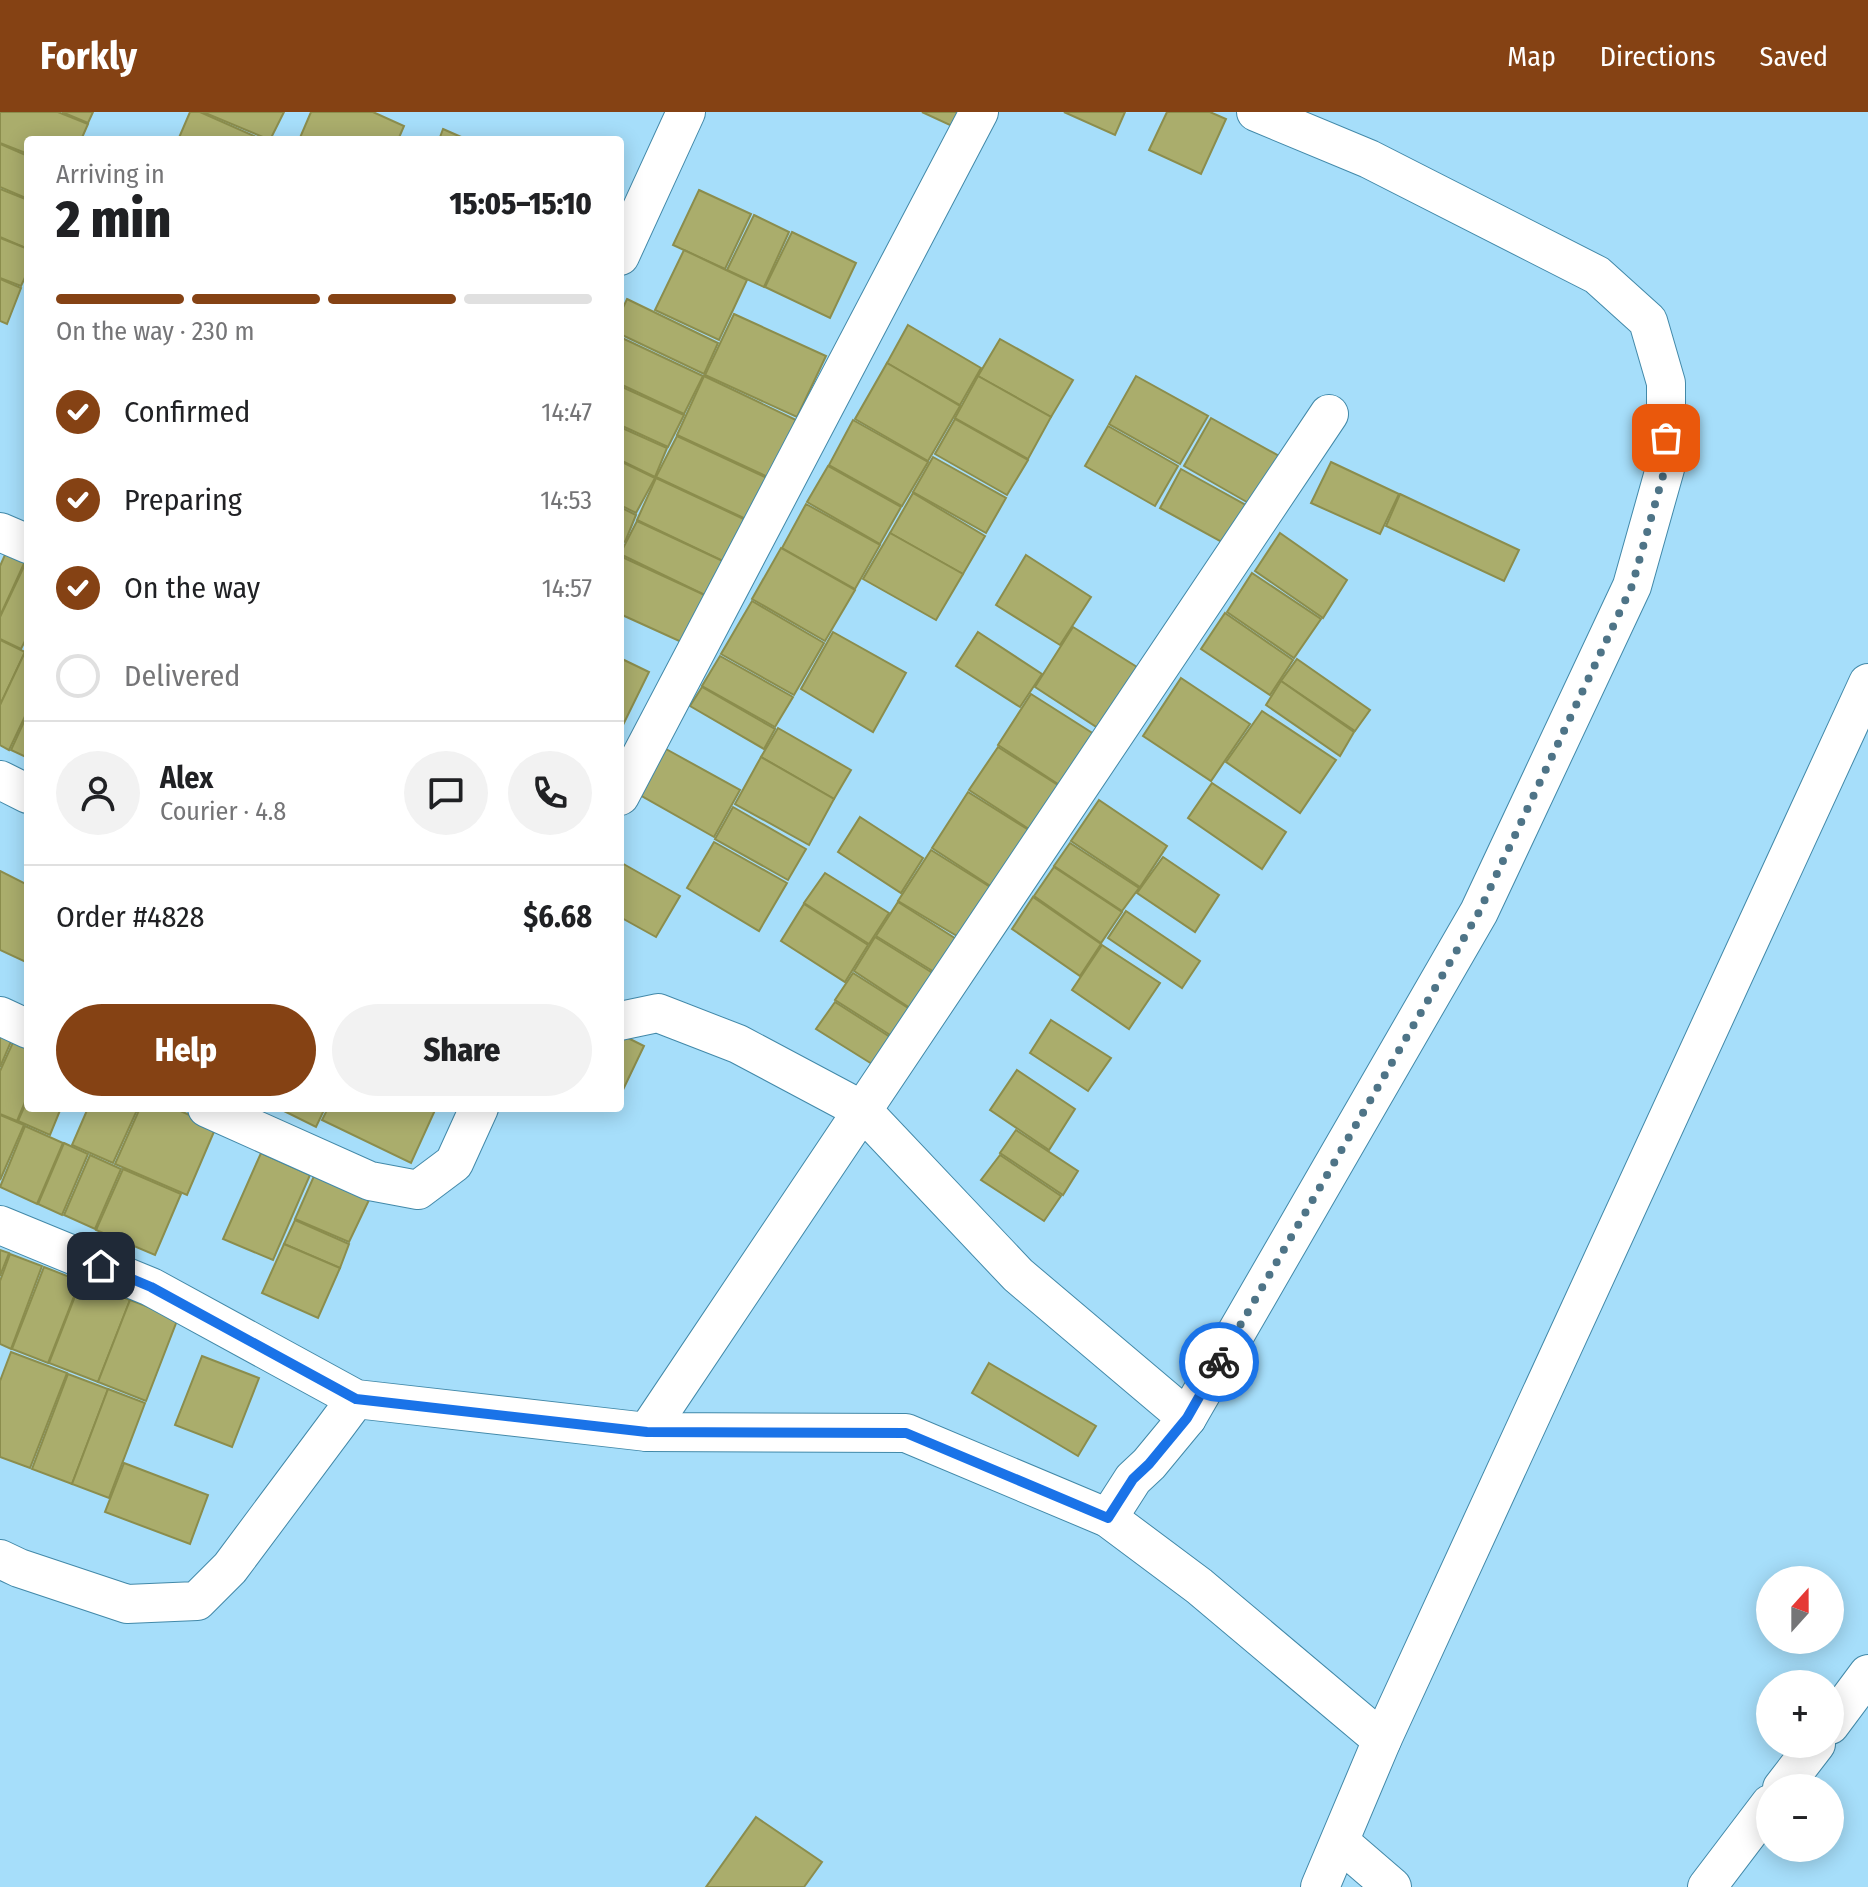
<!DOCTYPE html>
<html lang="en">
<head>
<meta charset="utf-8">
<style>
  body { margin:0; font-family:"Fira Sans Condensed",sans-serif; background:#f2f2f2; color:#202124; height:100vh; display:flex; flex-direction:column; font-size:30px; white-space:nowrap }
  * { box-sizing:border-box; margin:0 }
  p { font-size:26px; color:#757577 }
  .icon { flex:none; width:44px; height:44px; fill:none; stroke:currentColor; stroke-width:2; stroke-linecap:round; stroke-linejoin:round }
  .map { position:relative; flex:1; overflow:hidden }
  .sheet { position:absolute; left:24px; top:24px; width:600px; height:976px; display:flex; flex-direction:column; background:#fff; border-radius:8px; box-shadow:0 4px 20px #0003 }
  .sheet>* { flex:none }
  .needle { width:52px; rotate:21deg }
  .buttons { position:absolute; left:1756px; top:1454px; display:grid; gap:16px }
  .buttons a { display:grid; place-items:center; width:88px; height:88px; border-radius:50%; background:#fff; box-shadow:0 4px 20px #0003; font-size:40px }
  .pin { position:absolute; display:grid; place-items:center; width:68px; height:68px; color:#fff; margin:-34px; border-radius:16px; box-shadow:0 4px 12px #0006 }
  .courier { position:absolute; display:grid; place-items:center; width:80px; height:80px; margin:-40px; border:6px solid #1a73e8; border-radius:50%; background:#fff; color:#222; box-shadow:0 2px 10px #0007 }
  .head em { font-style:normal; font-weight:800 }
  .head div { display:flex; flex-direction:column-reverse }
  .head { display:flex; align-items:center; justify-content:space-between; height:136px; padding:0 32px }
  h1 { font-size:52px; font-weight:800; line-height:60px }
  .bar { display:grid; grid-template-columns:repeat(4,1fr); gap:12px 8px; align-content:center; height:96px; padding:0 32px }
  .bar i { height:10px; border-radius:6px; background:#e0e0e0 }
  .bar .current { background:#854214 }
  .bar p { grid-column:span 4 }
  .line { display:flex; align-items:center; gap:20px; padding:0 32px; border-top:2px solid #e0e0e0 }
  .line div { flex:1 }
  .round { display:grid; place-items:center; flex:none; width:84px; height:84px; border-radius:42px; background:#f2f2f2 }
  ol { padding:0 32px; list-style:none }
  li { display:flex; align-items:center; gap:24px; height:88px }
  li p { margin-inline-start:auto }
  li .icon { padding:8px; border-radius:50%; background:#854214; color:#fff; stroke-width:4 }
  li:last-child { color:#757577 }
  li i { width:44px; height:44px; border:4px solid #e0e0e0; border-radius:50% }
  .action { display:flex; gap:16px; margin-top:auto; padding:16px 32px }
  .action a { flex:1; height:92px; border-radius:48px; background:#854214; color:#fff; font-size:32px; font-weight:800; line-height:92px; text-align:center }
  .action a+a { background:#f2f2f2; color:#202124 }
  header { display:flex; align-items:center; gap:48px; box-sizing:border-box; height:112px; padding:0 40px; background:#854214; color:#fff }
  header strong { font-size:38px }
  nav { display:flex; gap:44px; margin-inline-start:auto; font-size:28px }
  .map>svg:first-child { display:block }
  .building { fill:#aaad6c; stroke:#8b8d4d; stroke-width:2 }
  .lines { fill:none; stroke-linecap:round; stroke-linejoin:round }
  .street-casing { stroke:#4289a9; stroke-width:40 }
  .street { stroke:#fff; stroke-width:38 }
  .done { stroke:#4e7487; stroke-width:8; stroke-dasharray:0 14.4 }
  .route { stroke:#1a73e8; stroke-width:10 }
</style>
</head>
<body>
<header>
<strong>Forkly</strong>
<nav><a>Map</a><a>Directions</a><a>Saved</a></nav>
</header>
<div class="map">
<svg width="1868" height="1775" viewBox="0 0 1868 1775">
  <rect width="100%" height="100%" fill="#a6defa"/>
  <!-- building -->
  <g class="building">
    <polygon points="0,0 58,0 88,12 81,28 28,28 28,42 0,31"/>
    <polygon points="62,0 93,0 88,11"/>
    <polygon points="190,0 200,0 263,28 178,28"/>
    <polygon points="203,0 284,0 270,28"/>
    <polygon points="311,0 373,0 404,14 398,28 299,28"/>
    <polygon points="922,0 958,0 952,14"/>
    <polygon points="1064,0 1125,0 1115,23"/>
    <polygon points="1167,0 1210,0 1226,7 1201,62 1149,38"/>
    <polygon points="443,17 468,28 439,28"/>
    <polygon points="0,32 28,44 28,87 0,75"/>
    <polygon points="0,77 28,88 28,137 0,125"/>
    <polygon points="699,78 751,102 725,157 673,133"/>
    <polygon points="754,103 789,120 764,175 727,158"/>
    <polygon points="792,120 856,151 830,206 765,175"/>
    <polygon points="0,126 28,137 28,159 21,174 0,166"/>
    <polygon points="684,138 747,168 719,228 655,198"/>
    <polygon points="0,167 21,176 7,212 0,209"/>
    <polygon points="627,187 718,231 704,262 620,222 620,202"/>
    <polygon points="734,202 826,244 797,305 705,263"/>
    <polygon points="908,213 981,256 960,293 887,251"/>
    <polygon points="620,225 703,264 684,302 620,272"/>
    <polygon points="1000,227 1073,268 1051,305 978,264"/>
    <polygon points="887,251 960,294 928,349 855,307"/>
    <polygon points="704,264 796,308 768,365 677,323"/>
    <polygon points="978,264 1051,305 1028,347 955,306"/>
    <polygon points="1136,264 1208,304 1180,352 1109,312"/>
    <polygon points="620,274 684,303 668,335 620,313"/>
    <polygon points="1211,306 1279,344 1252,393 1184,354"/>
    <polygon points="955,307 1028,348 1007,383 935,342"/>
    <polygon points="853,308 928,350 902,394 829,353"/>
    <polygon points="1108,314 1178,354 1155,394 1085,354"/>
    <polygon points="620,315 667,336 655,365 620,348"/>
    <polygon points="677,324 767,366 748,408 656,365"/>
    <polygon points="933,345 1006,386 986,421 913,380"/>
    <polygon points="620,349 655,366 636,401 620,393"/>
    <polygon points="1331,350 1399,382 1380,422 1311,391"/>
    <polygon points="828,354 901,395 880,432 807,390"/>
    <polygon points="1181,357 1251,396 1229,434 1160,396"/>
    <polygon points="656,366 748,409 727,451 637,408"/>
    <polygon points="913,381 985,424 963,462 890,421"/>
    <polygon points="1400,382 1519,438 1504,469 1386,414"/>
    <polygon points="806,392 880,433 855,477 782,436"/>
    <polygon points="620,395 636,403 625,430 620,427"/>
    <polygon points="637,409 727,451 711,486 620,442"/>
    <polygon points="890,421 963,462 936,508 863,467"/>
    <polygon points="1280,421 1347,468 1323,506 1255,459"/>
    <polygon points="8,436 27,445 0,504 0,454"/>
    <polygon points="781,436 855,478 825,529 752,487"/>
    <polygon points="1026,443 1091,485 1060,533 996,493"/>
    <polygon points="620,444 711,486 688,533 620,502"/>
    <polygon points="28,446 28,523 21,537 0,527 0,505"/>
    <polygon points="1252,461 1321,507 1294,546 1227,500"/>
    <polygon points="752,489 824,531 794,583 721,542"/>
    <polygon points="1225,501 1293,548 1270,583 1201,537"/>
    <polygon points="1073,515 1137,555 1098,616 1035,575"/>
    <polygon points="833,520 906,561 873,620 801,577"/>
    <polygon points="978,520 1042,562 1020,595 956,554"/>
    <polygon points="0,528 25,540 0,593"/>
    <polygon points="25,540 28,541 28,598 9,638 0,633 0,593"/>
    <polygon points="720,544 793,585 775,615 702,574"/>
    <polygon points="620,546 649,560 620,619"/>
    <polygon points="1297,547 1370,598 1355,619 1281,569"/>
    <polygon points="1181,566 1250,612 1211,669 1143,624"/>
    <polygon points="1281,569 1354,620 1340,644 1266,593"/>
    <polygon points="702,575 775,617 764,637 690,594"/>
    <polygon points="1031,582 1094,622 1061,674 998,633"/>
    <polygon points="1262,599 1336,648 1300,701 1226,650"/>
    <polygon points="28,601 28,646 11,638"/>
    <polygon points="778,616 851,658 834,687 761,645"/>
    <polygon points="998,635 1061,675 1032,719 969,678"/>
    <polygon points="666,637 740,678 714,725 640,683"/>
    <polygon points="761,645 834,687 809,733 735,692"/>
    <polygon points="1212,671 1286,720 1262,757 1188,706"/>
    <polygon points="968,680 1032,720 995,777 932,736"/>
    <polygon points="1099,688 1167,734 1140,775 1071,729"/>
    <polygon points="733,695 806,737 788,768 715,727"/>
    <polygon points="860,705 923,746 901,781 838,740"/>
    <polygon points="714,730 787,771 759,819 687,776"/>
    <polygon points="1070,731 1139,776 1122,799 1054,754"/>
    <polygon points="931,738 995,778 962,827 898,789"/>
    <polygon points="1163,745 1219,783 1195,820 1137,781"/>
    <polygon points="620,750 680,784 656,825 620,805"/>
    <polygon points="1054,755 1122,800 1101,831 1034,784"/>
    <polygon points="0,759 28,773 28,851 0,838"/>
    <polygon points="825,761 889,801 869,832 804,791"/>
    <polygon points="1033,785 1101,832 1080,864 1012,817"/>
    <polygon points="898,790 961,830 939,863 876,824"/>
    <polygon points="804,792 868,833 845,870 781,829"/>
    <polygon points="1126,799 1200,849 1182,876 1108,826"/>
    <polygon points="875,825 939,865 916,900 854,859"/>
    <polygon points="1102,833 1160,871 1129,917 1072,878"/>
    <polygon points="853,861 916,901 898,928 835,888"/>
    <polygon points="835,890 898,930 880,957 816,917"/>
    <polygon points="1051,908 1111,946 1088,979 1030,941"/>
    <polygon points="0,919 13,925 0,955"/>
    <polygon points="620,922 644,934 620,984"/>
    <polygon points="15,926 28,932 28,983 17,1009 0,1002 0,959"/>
    <polygon points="1017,958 1075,997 1049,1038 990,998"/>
    <polygon points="28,986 28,996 61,996 50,1023 18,1009"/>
    <polygon points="88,996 138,996 113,1051 72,1033"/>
    <polygon points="140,996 174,996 216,1015 187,1083 115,1052"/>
    <polygon points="278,996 325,996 316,1015"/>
    <polygon points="328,996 436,996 411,1051 322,1008"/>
    <polygon points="0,1003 24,1013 0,1068"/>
    <polygon points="25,1014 63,1031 37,1092 0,1075"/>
    <polygon points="1016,1018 1078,1059 1063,1083 1000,1041"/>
    <polygon points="64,1031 88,1042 62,1103 38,1092"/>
    <polygon points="261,1041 310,1063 273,1148 223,1127"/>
    <polygon points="90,1043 121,1057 95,1117 64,1103"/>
    <polygon points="1000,1043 1061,1084 1044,1109 981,1068"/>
    <polygon points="123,1057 181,1082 155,1143 96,1118"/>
    <polygon points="314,1064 369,1088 349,1130 295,1107"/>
    <polygon points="295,1108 349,1132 340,1156 284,1132"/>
    <polygon points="284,1132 340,1156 318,1206 262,1181"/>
    <polygon points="0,1138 9,1141 0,1164"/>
    <polygon points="10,1142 42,1154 11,1237 0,1232 0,1169"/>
    <polygon points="44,1155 80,1169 48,1251 12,1237"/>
    <polygon points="81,1169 130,1188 98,1270 49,1251"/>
    <polygon points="130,1188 178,1206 146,1289 98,1270"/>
    <polygon points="11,1240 67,1261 30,1356 0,1345 0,1269"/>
    <polygon points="202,1244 259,1266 232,1335 175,1313"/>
    <polygon points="989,1251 1096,1314 1078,1344 972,1281"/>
    <polygon points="68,1262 108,1277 72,1372 32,1357"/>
    <polygon points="108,1277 145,1291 109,1386 72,1372"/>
    <polygon points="124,1351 208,1383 190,1432 105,1400"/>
    <polygon points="756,1705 822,1750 804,1775 706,1775"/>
  </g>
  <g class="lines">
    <!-- street casing -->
    <g class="street-casing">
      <g id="street">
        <polyline points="620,144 686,0"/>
        <polyline points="0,420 28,432"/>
        <polyline points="0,668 28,682"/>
        <polyline points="620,684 979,0"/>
        <polyline points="0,904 28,917"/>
        <polyline points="620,909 658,901 738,932 862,998 1018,1163 1187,1306"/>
        <polyline points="207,996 370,1069 418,1078 454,1051 479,996"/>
        <polyline points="0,1113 151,1175 356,1287 647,1320 906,1321 1108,1406 1199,1474 1382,1628"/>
        <polyline points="647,1320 1329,302"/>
        <polyline points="1108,1406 1133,1367 1149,1352 1187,1306 1479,800 1632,474 1666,353 1666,271 1648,209 1597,163 1369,47 1256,0"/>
        <polyline points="0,1447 19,1456 127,1492 197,1489 230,1456 356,1287"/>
        <polyline points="1830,1613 1868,1562"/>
        <polyline points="1782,1676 1816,1632"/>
        <polyline points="1341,1731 1392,1775"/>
        <polyline points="1320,1775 1382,1628 1868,571"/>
        <polyline points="1707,1775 1770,1692"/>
      </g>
    </g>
    <!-- street -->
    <use href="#street" class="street"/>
  </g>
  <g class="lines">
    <!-- done -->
    <polyline class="done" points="1219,1250 1479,800 1632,474 1666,353 1666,326"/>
    <!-- route -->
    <polyline class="route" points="101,1154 151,1175 356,1287 647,1320 906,1321 1108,1406 1133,1367 1149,1352 1187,1306 1219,1250"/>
  </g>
</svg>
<div class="buttons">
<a><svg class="needle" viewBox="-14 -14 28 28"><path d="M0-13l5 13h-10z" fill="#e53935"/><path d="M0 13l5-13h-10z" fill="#757577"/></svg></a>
<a>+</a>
<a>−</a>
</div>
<div class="pin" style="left:1666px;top:326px;background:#ea580c"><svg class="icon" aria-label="bag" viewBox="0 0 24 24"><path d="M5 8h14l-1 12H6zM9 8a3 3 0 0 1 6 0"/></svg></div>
<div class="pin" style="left:101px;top:1154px;background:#1f2937"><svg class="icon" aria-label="home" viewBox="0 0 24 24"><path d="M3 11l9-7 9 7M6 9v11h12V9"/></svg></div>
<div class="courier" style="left:1219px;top:1250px"><svg class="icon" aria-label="bike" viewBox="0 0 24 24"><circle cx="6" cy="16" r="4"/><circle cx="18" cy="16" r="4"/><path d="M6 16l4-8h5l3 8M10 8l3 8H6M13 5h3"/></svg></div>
<section class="sheet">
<div class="head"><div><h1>2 min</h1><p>Arriving in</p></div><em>15:05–15:10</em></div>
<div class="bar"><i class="current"></i><i class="current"></i><i class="current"></i><i></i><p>On the way · 230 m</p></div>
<ol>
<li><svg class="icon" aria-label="check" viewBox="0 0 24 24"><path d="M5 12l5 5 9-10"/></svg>Confirmed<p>14:47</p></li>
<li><svg class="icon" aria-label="check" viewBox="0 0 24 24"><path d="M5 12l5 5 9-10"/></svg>Preparing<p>14:53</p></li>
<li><svg class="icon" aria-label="check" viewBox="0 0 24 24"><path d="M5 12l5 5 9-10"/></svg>On the way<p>14:57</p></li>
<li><i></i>Delivered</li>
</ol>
<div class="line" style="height:144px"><a class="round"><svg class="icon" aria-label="person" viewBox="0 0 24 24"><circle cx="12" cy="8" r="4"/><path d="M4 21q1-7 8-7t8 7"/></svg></a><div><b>Alex</b><p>Courier · 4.8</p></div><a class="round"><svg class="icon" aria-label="chat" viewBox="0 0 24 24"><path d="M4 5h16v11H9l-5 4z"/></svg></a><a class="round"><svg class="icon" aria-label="phone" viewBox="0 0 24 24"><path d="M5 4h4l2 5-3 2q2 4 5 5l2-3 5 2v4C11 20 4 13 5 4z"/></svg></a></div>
<div class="line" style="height:104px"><div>Order #4828</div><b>$6.68</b></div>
<div class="action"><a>Help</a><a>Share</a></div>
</section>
</div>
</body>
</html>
